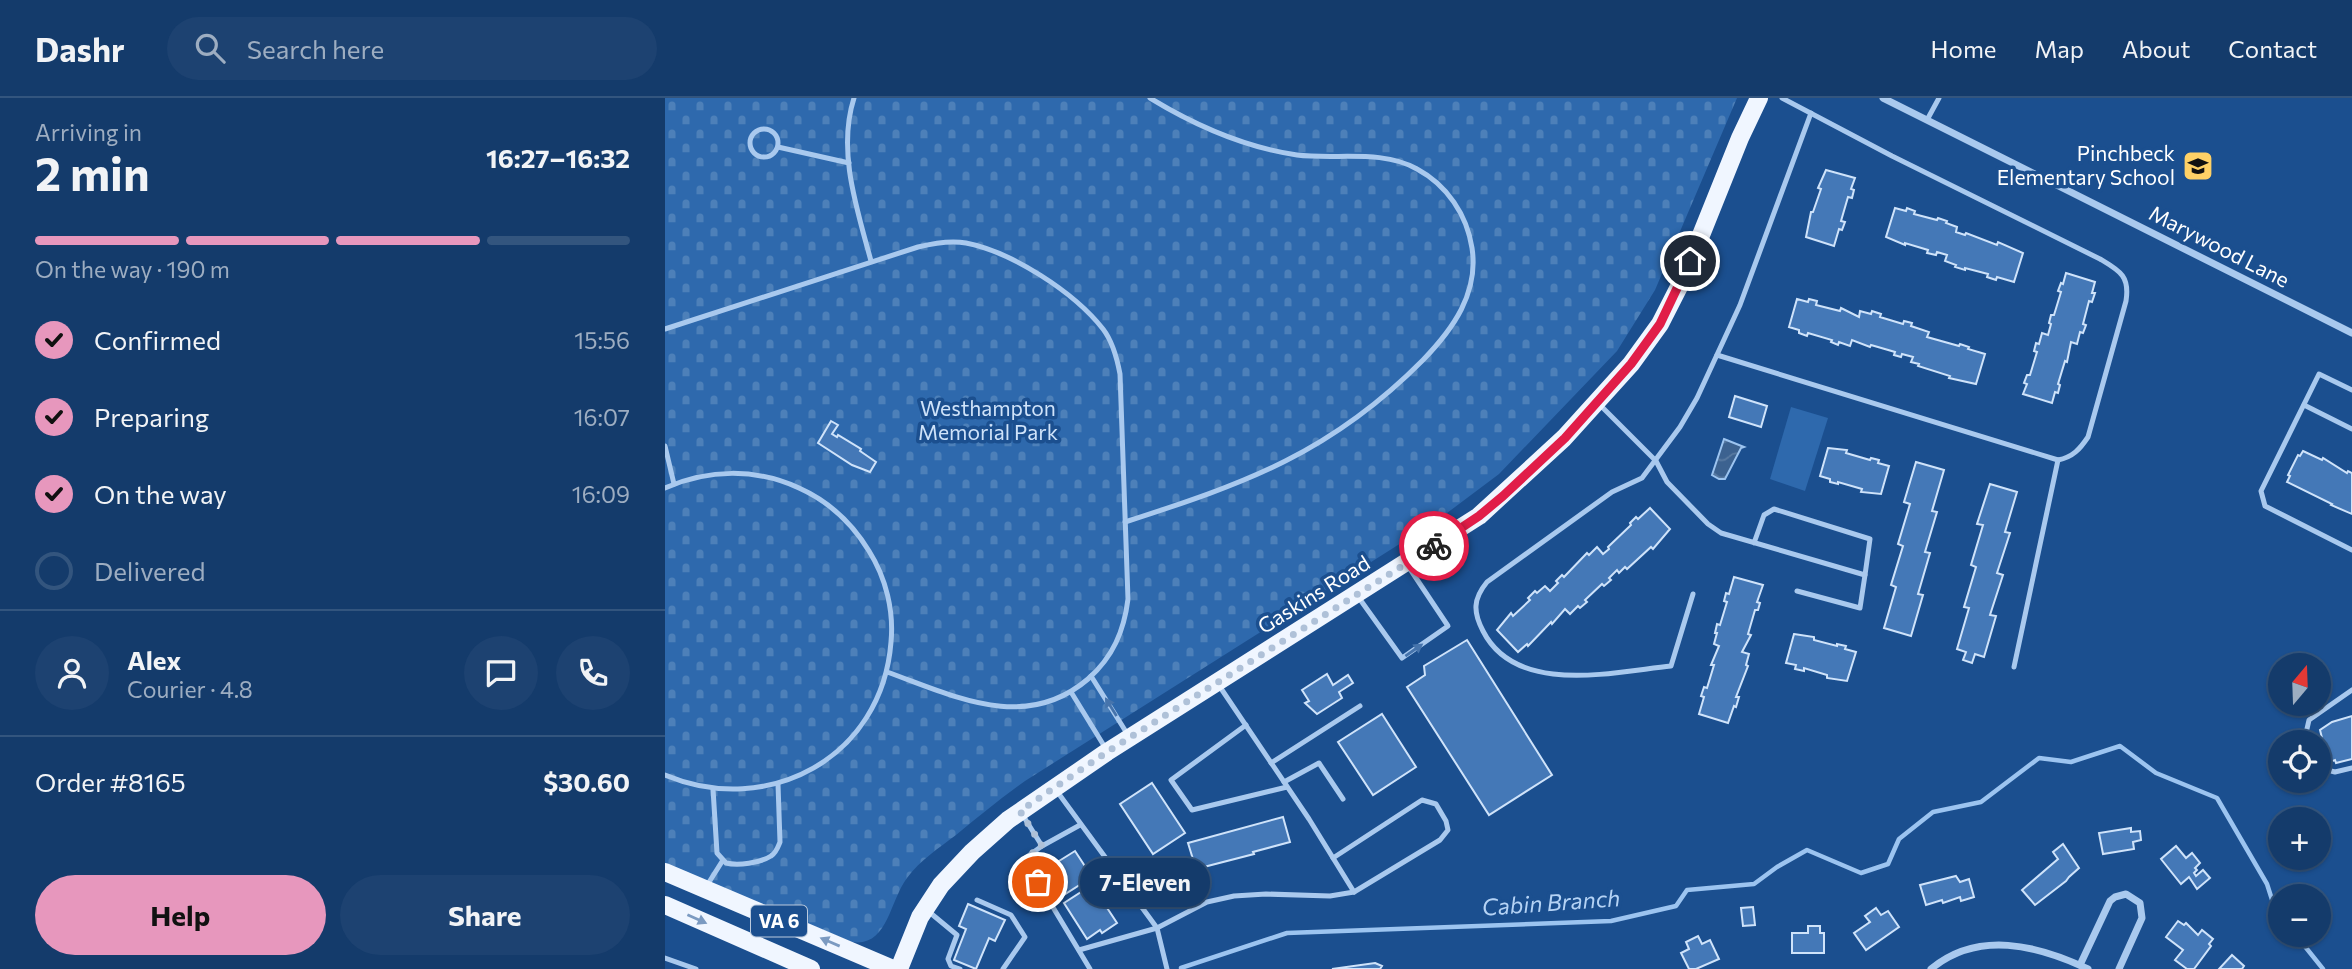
<!DOCTYPE html>
<html lang="en">
<head>
<meta charset="utf-8">
<style>
  body { margin:0; font-family:Commissioner,sans-serif; background:#1d4271; color:#f1f3f6; height:100vh; display:flex; flex-direction:column; font-size:26px; white-space:nowrap }
  * { box-sizing:border-box; margin:0 }
  p { font-size:23px; color:#9dadc1 }
  .icon { flex:none; width:38px; height:38px; fill:none; stroke:currentColor; stroke-width:2; stroke-linecap:round; stroke-linejoin:round }
  .map { position:relative; flex:1; overflow:hidden }
  .details { display:flex; flex-direction:column; background:#143b6b; width:665px }
  .details>* { flex:none }
  .needle { width:46px; rotate:19deg }
  .controls { position:absolute; left:1603px; top:555px; display:grid; gap:14px }
  .controls a { display:grid; place-items:center; width:63px; height:63px; border-radius:50%; background:#143b6b; box-shadow:0 2px 5px #0004,0 0 0 2px #33557e; font-size:35px }
  .pin { position:absolute; display:grid; place-items:center; width:60px; height:60px; color:#fff; margin:-30px; border:4px solid #fff; border-radius:50%; box-shadow:0 2px 7px #0007 }
  .courier { position:absolute; display:grid; place-items:center; width:70px; height:70px; margin:-35px; border:5px solid #e11d48; border-radius:50%; background:#fff; color:#222; box-shadow:0 2px 9px #0007 }
  .bubble { position:absolute; height:49px; border-radius:24px; background:#143b6b; box-shadow:0 2px 5px #0004,0 0 0 2px #33557e; font-size:23px; font-weight:700; line-height:49px; text-align:center }
  .summary em { font-style:normal; font-weight:700 }
  .summary div { display:flex; flex-direction:column-reverse }
  .summary { display:flex; align-items:center; justify-content:space-between; height:119px; padding:0 35px }
  h1 { font-size:46px; font-weight:700; line-height:52px }
  .bar { display:grid; grid-template-columns:repeat(4,1fr); gap:10px 7px; align-content:center; height:84px; padding:0 35px }
  .bar i { height:9px; border-radius:5px; background:#33557e }
  .bar .active { background:#e797bd }
  .bar p { grid-column:span 4 }
  .line { display:flex; align-items:center; gap:18px; padding:0 35px; border-top:2px solid #33557e }
  .line div { flex:1 }
  .round { display:grid; place-items:center; flex:none; width:74px; height:74px; border-radius:37px; background:#1d4271 }
  ol { padding:0 35px; list-style:none }
  li { display:flex; align-items:center; gap:21px; height:77px }
  li p { margin-inline-start:auto }
  li .icon { padding:7px; border-radius:50%; background:#e797bd; color:#111; stroke-width:4 }
  li:last-child { color:#9dadc1 }
  li i { width:38px; height:38px; border:4px solid #33557e; border-radius:50% }
  .primary-button { display:flex; gap:14px; margin-top:auto; padding:14px 35px }
  .primary-button a { flex:1; height:80px; border-radius:42px; background:#e797bd; color:#111; font-size:28px; font-weight:700; line-height:80px; text-align:center }
  .primary-button a+a { background:#1d4271; color:#f1f3f6 }
  header { display:flex; align-items:center; gap:42px; box-sizing:border-box; height:98px; padding:0 35px; background:#143b6b; border-bottom:2px solid #33557e }
  header strong { font-size:33px }
  nav { display:flex; gap:38px; margin-inline-start:auto; font-size:24px }
  .search { width:490px; height:63px; background:#1d4271; display:flex; align-items:center; gap:18px; box-sizing:border-box; padding:0 24px; border-radius:38px; color:#9dadc1; font-size:26px }
  main { display:flex; flex:1; min-height:0 }
  .map>svg:first-child { display:block }
  .cemetery { fill:url(#cemetery-stones) }
  .park { fill:#2e69ad }
  .water { fill:url(#water-waves); stroke:#9cc4f0; stroke-width:2 }
  .lines { fill:none; stroke-linecap:round; stroke-linejoin:round }
  .stream { stroke:#9cc4f0; stroke-width:4.5 }
  .building { fill:#4478b7; stroke:#cfe3fa; stroke-width:2 }
  .service { stroke:#a9c9ee; stroke-width:5 }
  .minor { stroke:#a9c9ee; stroke-width:7 }
  .primary { stroke:#f0f6ff; stroke-width:18 }
  .oneway { fill:#4674ac }
  .oneway2 { fill:#7b9ac1 }
  .done { stroke:#afc1d8; stroke-width:7; stroke-dasharray:0 12.6 }
  .route { stroke:#e11d48; stroke-width:9 }
  .labels { text-anchor:middle; stroke-width:7; stroke-linejoin:round; paint-order:stroke }
  .shield { fill:#1b4f8f; stroke:#bbcadd; stroke-width:2 }
  .shield-label { font-size:19px; font-weight:bold; fill:#fff }
  .poi-label { font-size:21px; fill:#fff; stroke:#1b4f8f; text-anchor:end }
  .street-label { font-size:21px; fill:#fff; stroke:#1b4f8f }
  .park-label { font-size:21px; fill:#cfe3fa; stroke:#1b4f8f }
  .water-label { font-size:23px; font-style:italic; fill:#b5d3f5; stroke:#1b4f8f }
</style>
</head>
<body>
<header>
<strong>Dashr</strong>
<div class="search"><svg class="icon" aria-label="search" viewBox="0 0 24 24"><circle cx="10" cy="10" r="6"/><path d="M15 15l6 6"/></svg>Search here</div>
<nav><a>Home</a><a>Map</a><a>About</a><a>Contact</a></nav>
</header>
<main>
<section class="details">
<div class="summary"><div><h1>2 min</h1><p>Arriving in</p></div><em>16:27–16:32</em></div>
<div class="bar"><i class="active"></i><i class="active"></i><i class="active"></i><i></i><p>On the way · 190 m</p></div>
<ol>
<li><svg class="icon" aria-label="check" viewBox="0 0 24 24"><path d="M5 12l5 5 9-10"/></svg>Confirmed<p>15:56</p></li>
<li><svg class="icon" aria-label="check" viewBox="0 0 24 24"><path d="M5 12l5 5 9-10"/></svg>Preparing<p>16:07</p></li>
<li><svg class="icon" aria-label="check" viewBox="0 0 24 24"><path d="M5 12l5 5 9-10"/></svg>On the way<p>16:09</p></li>
<li><i></i>Delivered</li>
</ol>
<div class="line" style="height:126px"><a class="round"><svg class="icon" aria-label="person" viewBox="0 0 24 24"><circle cx="12" cy="8" r="4"/><path d="M4 21q1-7 8-7t8 7"/></svg></a><div><b>Alex</b><p>Courier · 4.8</p></div><a class="round"><svg class="icon" aria-label="chat" viewBox="0 0 24 24"><path d="M4 5h16v11H9l-5 4z"/></svg></a><a class="round"><svg class="icon" aria-label="phone" viewBox="0 0 24 24"><path d="M5 4h4l2 5-3 2q2 4 5 5l2-3 5 2v4C11 20 4 13 5 4z"/></svg></a></div>
<div class="line" style="height:91px"><div>Order #8165</div><b>$30.60</b></div>
<div class="primary-button"><a>Help</a><a>Share</a></div>
</section>
<div class="map">
<svg width="1687" height="871" viewBox="0 0 1687 871">
  <defs>
    <pattern id="cemetery-stones" width="16" height="16" patternUnits="userSpaceOnUse" patternTransform="scale(1.75)"><rect width="16" height="16" fill="#2e69ad"/><path d="M2 7V4a2 2 0 0 1 4 0v3zM10 15v-3a2 2 0 0 1 4 0v3z" fill="#4d80b9"/></pattern>
    <pattern id="water-waves" width="16" height="10" patternUnits="userSpaceOnUse" patternTransform="scale(1.75)"><rect width="16" height="10" fill="#3c6290"/><path d="M0 5q4-4 8 0t8 0" fill="none" stroke="#597aa1"/></pattern>
  </defs>
  <rect width="100%" height="100%" fill="#1b4f8f"/>
  <!-- cemetery -->
  <path class="cemetery" d="M0 0H1072L990 192 952 253 834 376 774 421 360 683C336 700 314 718 291 737 274 750 255 762 242 780 224 804 223 849 187 844L0 766Z"/>
  <!-- park -->
  <polygon class="park" points="1126,309 1163,320 1140,393 1105,381"/>
  <!-- water -->
  <polygon class="water" points="1059,341 1079,349 1076,350 1060,381 1054,381 1047,377"/>
  <g class="lines">
    <!-- stream -->
    <g class="stream">
      <polyline points="1630,836 1658,871"/>
      <polyline points="516,870 622,835 946,823 1011,808 1022,792 1089,786 1112,769 1142,752 1196,775 1223,766 1234,741 1268,714 1316,704 1374,660 1406,664 1455,648 1491,675 1552,700 1602,786 1610,811 1615,817"/>
    </g>
  </g>
  <!-- building -->
  <g class="building">
    <polygon points="1161,72 1190,80 1186,91 1189,92 1187,100 1183,99 1176,123 1180,124 1177,132 1174,131 1169,148 1141,139 1146,114 1148,114 1156,91 1153,90"/>
    <polygon points="1230,110 1241,113 1242,110 1250,113 1249,116 1272,122 1273,120 1282,123 1281,125 1292,129 1291,134 1300,137 1301,135 1332,147 1333,144 1358,155 1349,184 1332,179 1331,182 1322,179 1323,176 1300,170 1300,172 1290,169 1291,167 1280,163 1282,157 1272,154 1271,157 1262,155 1263,152 1240,145 1240,147 1221,139"/>
    <polygon points="1401,175 1430,184 1427,195 1430,195 1427,204 1424,203 1418,226 1421,227 1418,235 1415,234 1412,246 1406,244 1402,264 1400,263 1393,286 1395,287 1393,295 1390,294 1387,305 1358,296 1362,286 1359,285 1362,277 1365,277 1372,254 1369,253 1371,245 1374,246 1377,235 1383,237 1386,226 1384,225 1386,217 1389,217 1396,194 1393,193 1396,185 1398,186"/>
    <polygon points="1132,201 1143,204 1144,201 1152,203 1151,207 1175,213 1176,210 1194,219 1195,213 1206,216 1207,213 1216,216 1215,219 1238,226 1239,223 1247,225 1246,228 1264,234 1262,239 1294,248 1295,246 1304,249 1303,251 1320,256 1311,286 1284,280 1285,278 1253,268 1254,266 1246,264 1248,259 1237,256 1236,259 1229,257 1230,254 1206,247 1205,249 1187,242 1185,248 1174,244 1173,247 1166,244 1167,242 1143,235 1142,238 1134,235 1134,232 1124,229"/>
    <polygon points="1070,298 1102,308 1096,329 1064,319"/>
    <polygon points="166,323 173,327 167,336 172,339 173,337 196,351 195,353 211,364 205,374 187,367 153,345"/>
    <polygon points="1163,350 1182,352 1181,355 1205,362 1206,360 1214,362 1213,365 1224,368 1216,396 1196,394 1197,391 1173,384 1173,386 1165,384 1165,381 1155,378"/>
    <polygon points="1638,353 1657,362 1658,360 1682,375 1683,373 1687,375 1687,416 1666,407 1667,406 1622,384 1625,378 1623,377 1633,357 1635,358"/>
    <polygon points="1251,364 1279,372 1267,413 1272,414 1260,454 1265,455 1253,496 1258,497 1246,538 1219,530 1231,489 1226,487 1238,448 1233,446 1245,406 1239,404"/>
    <polygon points="1325,386 1352,394 1340,434 1345,435 1332,475 1338,477 1325,517 1331,518 1319,559 1310,556 1307,565 1298,562 1301,554 1292,551 1304,510 1299,509 1311,469 1306,467 1318,427 1312,426"/>
    <polygon points="985,410 1005,431 988,451 986,449 962,471 960,469 954,475 952,472 944,480 946,482 939,488 937,486 920,502 922,504 915,510 913,508 905,516 900,511 887,526 886,524 863,548 862,546 853,554 832,532 846,515 848,518 865,502 863,500 870,493 872,495 880,488 885,493 893,485 891,483 897,477 899,479 922,455 924,457 932,449 938,456 944,451 943,449 966,427 965,425 971,419 973,421"/>
    <polygon points="1069,479 1098,487 1092,504 1095,505 1093,512 1090,512 1083,536 1086,537 1077,554 1084,556 1081,567 1083,568 1071,599 1074,599 1071,609 1069,608 1063,625 1034,616 1039,599 1036,598 1039,589 1042,590 1049,567 1046,567 1054,548 1049,546 1052,535 1050,535 1052,526 1055,527 1062,504 1059,503 1061,495 1064,496"/>
    <polygon points="1129,536 1149,539 1149,542 1172,548 1172,546 1181,548 1180,551 1191,554 1182,583 1162,580 1162,577 1139,570 1139,573 1130,571 1131,567 1121,565"/>
    <polygon points="802,542 887,677 824,717 742,589 760,577 759,568"/>
    <polygon points="662,576 668,587 683,577 688,585 674,594 677,600 652,616 640,605 644,603 637,592"/>
    <polygon points="717,616 751,669 708,697 673,644"/>
    <polygon points="1687,618 1687,661 1671,665 1670,662 1665,664 1661,652 1657,653 1654,645 1658,644 1655,632 1667,624"/>
    <polygon points="487,685 520,735 488,756 455,706"/>
    <polygon points="618,719 625,744 588,754 589,756 531,771 523,745"/>
    <polygon points="1466,730 1466,734 1475,733 1476,742 1468,744 1469,751 1438,756 1434,735"/>
    <polygon points="1398,746 1414,770 1404,779 1401,783 1370,807 1357,792 1393,761 1388,754"/>
    <polygon points="1511,748 1521,760 1527,755 1535,765 1530,770 1532,772 1529,775 1531,778 1538,772 1545,780 1532,791 1524,779 1516,786 1496,761"/>
    <polygon points="410,753 427,779 394,800 378,773"/>
    <polygon points="1291,778 1295,784 1304,781 1309,799 1296,803 1295,799 1278,805 1277,802 1261,807 1255,787"/>
    <polygon points="427,787 452,825 437,835 435,832 422,841 399,805"/>
    <polygon points="303,806 340,822 330,843 324,840 311,871 289,862 301,831 294,828"/>
    <polygon points="1088,809 1090,827 1078,828 1076,810"/>
    <polygon points="1211,810 1216,817 1223,813 1234,829 1201,852 1189,835 1205,824 1200,818"/>
    <polygon points="1513,823 1519,827 1521,825 1533,837 1537,832 1548,841 1544,846 1546,848 1529,871 1522,871 1510,862 1518,852 1501,839"/>
    <polygon points="1143,828 1155,828 1155,835 1159,835 1159,855 1127,855 1127,835 1143,835"/>
    <polygon points="1033,838 1037,846 1045,842 1054,861 1031,871 1024,871 1016,855 1024,851 1021,844"/>
    <polygon points="1567,857 1579,868 1577,871 1554,871"/>
    <polygon points="710,865 717,868 715,871 667,871"/>
  </g>
  <g class="lines">
    <!-- service -->
    <g class="service">
      <path d="M189 0C172 53 192 111 206 163"/>
      <polyline points="1262,22 1274,0"/>
      <circle cx="99" cy="45" r="14"/>
      <polyline points="113,49 184,65"/>
      <path d="M0 231 253 149C269 145 285 142 301 145 347 154 409 194 438 231 448 244 452 260 455 276L463 501C459 533 448 559 423 581 360 635 289 598 222 574"/>
      <path d="M1052 257 1393 362C1408 359 1415 351 1423 339L1461 203C1465 178 1455 173 1435 161L1227 58 1117 0"/>
      <polyline points="1687,292 1654,276 1596,393 1600,408 1687,452"/>
      <polyline points="934,306 991,363 1002,384 1043,426 1056,435 1200,477 1205,441 1109,411 1099,417 1089,445"/>
      <polyline points="1639,307 1687,331"/>
      <polyline points="0,348 9,386"/>
      <path d="M0 390C43 371 91 370 134 390 163 403 187 425 204 453 221 480 229 513 226 544 217 660 103 720 0 677"/>
      <path d="M460 424C581 385 666 355 758 262 788 231 814 195 807 150 802 117 782 87 752 71 717 51 671 62 632 57 578 49 531 28 485 0"/>
      <polyline points="1132,493 1195,510 1200,477"/>
      <path d="M1028 496 1006 568C948 574 851 598 818 533 808 514 808 501 822 484L947 394 977 380 1015 329 1032 300 1075 207 1146 15"/>
      <polyline points="694,500 737,560 783,528 743,468"/>
      <polyline points="1349,569 1393,362"/>
      <polyline points="426,578 463,637"/>
      <polyline points="553,586 644,721 689,794"/>
      <polyline points="406,594 441,651"/>
      <polyline points="581,627 506,682 527,712 622,689"/>
      <polyline points="1639,644 1644,622 1687,592"/>
      <polyline points="606,665 695,608"/>
      <polyline points="1654,670 1670,674 1687,670"/>
      <polyline points="619,684 654,665 678,701"/>
      <path d="M48 691 52 755 61 765C73 768 95 765 106 758 111 755 113 749 115 744L113 686"/>
      <polyline points="391,692 492,830 502,871"/>
      <polyline points="357,716 377,748 359,761 425,871"/>
      <polyline points="377,748 415,727"/>
      <polyline points="41,789 58,762"/>
      <polyline points="312,802 346,817 360,839 338,871"/>
      <polyline points="263,813 292,837 283,861 286,868 295,871"/>
      <polyline points="414,852 492,830 542,804 569,798 601,796 665,798 689,794 775,742 783,732 781,723 771,706 757,702 668,760"/>
      <polyline points="0,860 31,871"/>
    </g>
    <!-- minor -->
    <g class="minor">
      <polyline points="1218,0 1687,235"/>
      <polyline points="1415,867 1445,803 1450,799 1461,796 1475,805 1477,820 1454,871"/>
      <path d="M1266 871C1313 832 1372 847 1423 871"/>
    </g>
    <!-- primary -->
    <g class="primary">
      <polyline points="0,774 228,871"/>
      <polyline points="0,807 146,871"/>
      <polyline points="234,871 255,819 276,787 307,754 343,722 442,654 814,418 899,340 966,266 995,226 1020,177 1075,40 1094,0"/>
    </g>
  </g>
  <!-- one-way arrows -->
  <defs><path id="oneway-solid" d="M-6-.8H1V-3.2L6.5 0L1 3.2V.8H-6Z" transform="scale(1.75)"/></defs>
  <g class="oneway">
    <use href="#oneway-solid" transform="translate(749 552) rotate(-35)"/>
    <use href="#oneway-solid" transform="translate(446 609) rotate(-122)"/>
  </g>
  <g class="oneway2">
    <use href="#oneway-solid" transform="translate(32 821) rotate(24)"/>
    <use href="#oneway-solid" transform="translate(165 844) rotate(-157)"/>
  </g>
  <g class="lines">
    <!-- done -->
    <polyline class="done" points="373,784 359,761 377,748 355,713 442,654 769,448"/>
    <!-- route -->
    <polyline class="route" points="769,448 814,418 838,398 900,340 966,266 995,226 1025,163"/>
  </g>
  <!-- icons -->
  <defs>
    <g id="school-square" transform="scale(1.575)"><rect x="-9" y="-9" width="18" height="18" rx="4" fill="#ffd166" stroke="#1b4f8f"/><path d="M0-5L7-2L0 1L-7-2ZM-4 1L0 2.5L4 1V4Q0 6-4 4Z" fill="#111"/></g>
  </defs>
  <g fill-rule="evenodd">
    <use href="#school-square" x="1533" y="68"/>
  </g>
  <g class="labels">
    <!-- shield labels -->
    <rect class="shield" x="86" y="807.5" width="56" height="31" rx="5"/>
    <g class="shield-label">
      <text x="114" y="830">VA 6</text>
    </g>
    <!-- poi labels -->
    <g class="poi-label">
      <text x="1510" y="63">Pinchbeck<tspan x="1510" dy="24">Elementary School</tspan></text>
    </g>
    <!-- street labels -->
    <g class="street-label">
      <text transform="translate(1554 149) rotate(27)" y="7">Marywood Lane</text>
      <text transform="translate(649 497) rotate(-32)" y="7">Gaskins Road</text>
    </g>
    <!-- park labels -->
    <g class="park-label">
      <text x="323" y="318">Westhampton<tspan x="323" dy="24">Memorial Park</tspan></text>
    </g>
    <!-- water labels -->
    <g class="water-label">
      <text transform="translate(886 805) rotate(-4)" y="8">Cabin Branch</text>
    </g>
  </g>
</svg>
<div class="controls">
<a><svg class="needle" viewBox="-14 -14 28 28"><path d="M0-13l5 13h-10z" fill="#e53935"/><path d="M0 13l5-13h-10z" fill="#9dadc1"/></svg></a>
<a><svg class="icon" aria-label="locate" viewBox="0 0 24 24"><circle cx="12" cy="12" r="6"/><path d="M12 2v4M12 18v4M2 12h4M18 12h4"/></svg></a>
<a>+</a>
<a>−</a>
</div>
<div class="pin" style="left:373px;top:784px;background:#ea580c"><svg class="icon" aria-label="bag" viewBox="0 0 24 24"><path d="M5 8h14l-1 12H6zM9 8a3 3 0 0 1 6 0"/></svg></div>
<div class="pin" style="left:1025px;top:163px;background:#1f2937"><svg class="icon" aria-label="home" viewBox="0 0 24 24"><path d="M3 11l9-7 9 7M6 9v11h12V9"/></svg></div>
<div class="courier" style="left:769px;top:448px"><svg class="icon" aria-label="bike" viewBox="0 0 24 24"><circle cx="6" cy="16" r="4"/><circle cx="18" cy="16" r="4"/><path d="M6 16l4-8h5l3 8M10 8l3 8H6M13 5h3"/></svg></div>
<div class="bubble" style="left:415px;top:760px;width:130px">7-Eleven</div>
</div>
</main>
</body>
</html>
